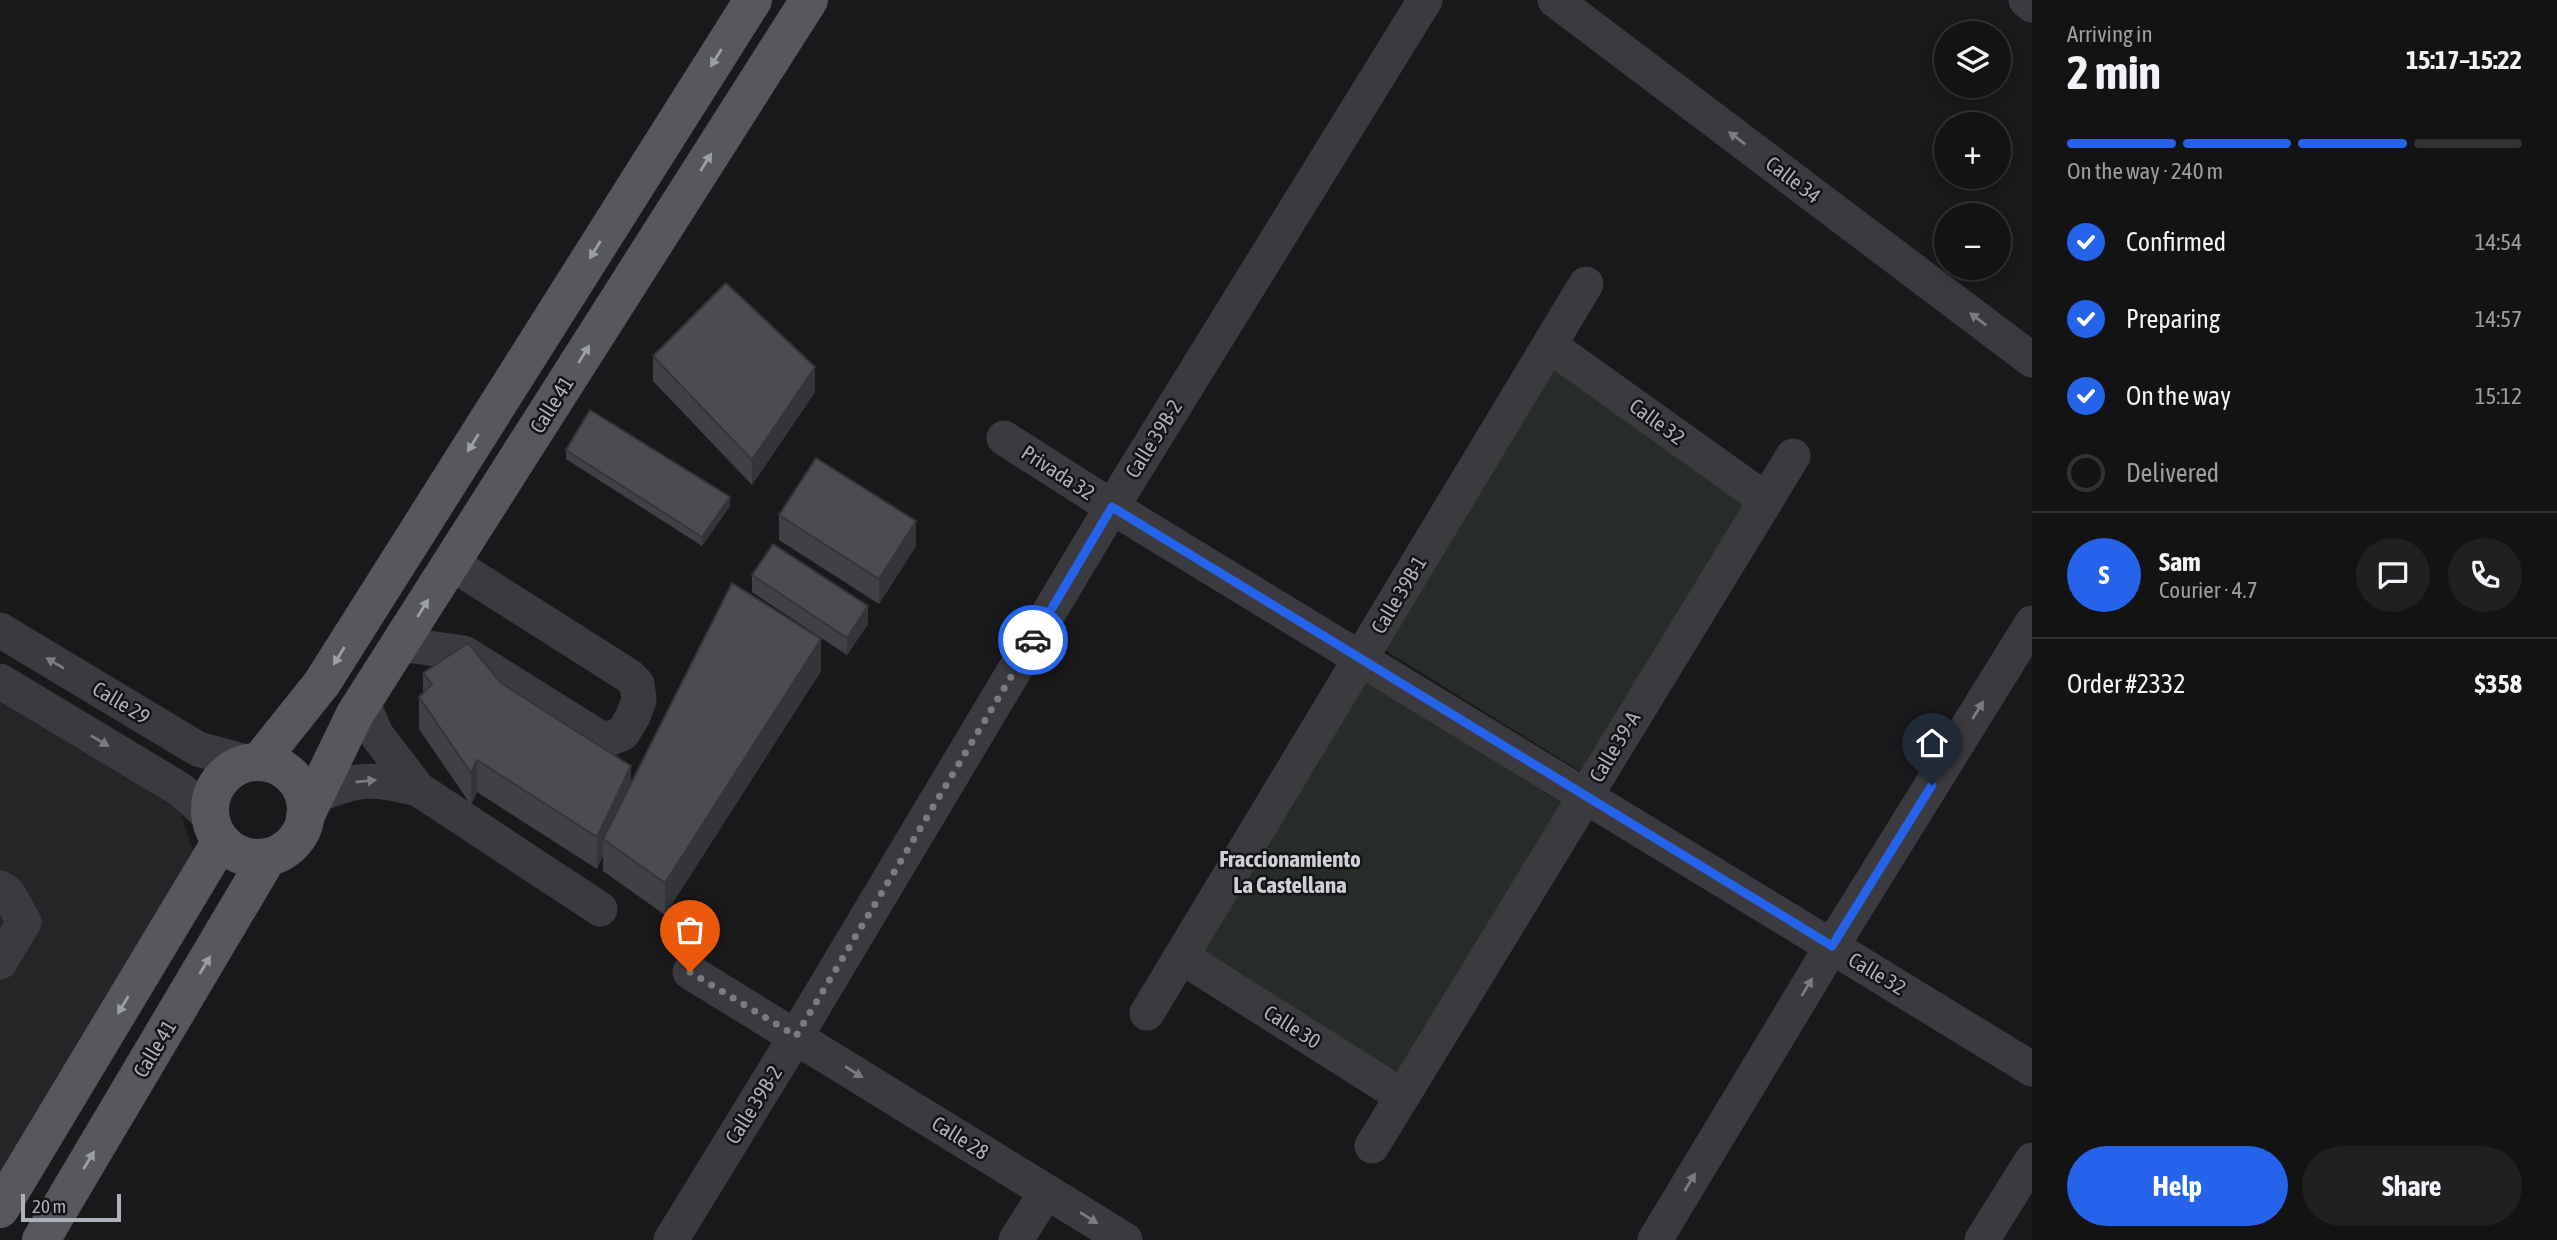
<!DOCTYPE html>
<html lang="en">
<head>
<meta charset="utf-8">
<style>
  body { margin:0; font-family:"Asap Condensed",sans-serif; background:#202022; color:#f1f3f6; height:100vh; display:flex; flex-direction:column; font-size:26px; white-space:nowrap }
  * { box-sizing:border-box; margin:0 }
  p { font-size:23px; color:#9d9ea0 }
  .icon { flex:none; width:38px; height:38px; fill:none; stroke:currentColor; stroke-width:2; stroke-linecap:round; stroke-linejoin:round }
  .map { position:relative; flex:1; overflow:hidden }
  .details { display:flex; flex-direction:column; background:#131314; width:525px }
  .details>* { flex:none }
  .controls { position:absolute; left:1934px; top:21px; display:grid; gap:14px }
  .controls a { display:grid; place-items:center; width:77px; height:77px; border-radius:50%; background:#131314; box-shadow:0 4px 10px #0003,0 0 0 2px #323234; font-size:35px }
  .scale { position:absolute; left:21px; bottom:18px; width:100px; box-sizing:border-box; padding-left:7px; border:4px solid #adb1b9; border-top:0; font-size:19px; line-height:24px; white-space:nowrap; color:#adb1b9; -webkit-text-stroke:5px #141416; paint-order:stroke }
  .pin { position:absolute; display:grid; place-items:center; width:60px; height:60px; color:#fff; margin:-72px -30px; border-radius:50% 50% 50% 0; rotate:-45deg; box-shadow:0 0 7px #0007 }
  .pin .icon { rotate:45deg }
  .courier { position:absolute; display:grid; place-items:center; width:70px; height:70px; margin:-35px; border:5px solid #2563eb; border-radius:50%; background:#fff; color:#222; box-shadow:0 2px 9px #0007 }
  .summary em { font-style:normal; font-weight:700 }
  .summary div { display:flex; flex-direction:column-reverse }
  .summary { display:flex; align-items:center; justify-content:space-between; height:119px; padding:0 35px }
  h1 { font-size:46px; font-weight:700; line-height:52px }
  .bar { display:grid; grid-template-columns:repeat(4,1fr); gap:10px 7px; align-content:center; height:84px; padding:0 35px }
  .bar i { height:9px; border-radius:5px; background:#323234 }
  .bar .selected { background:#2563eb }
  .bar p { grid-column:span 4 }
  .line { display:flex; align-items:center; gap:18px; padding:0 35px; border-top:2px solid #323234 }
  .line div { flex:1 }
  .round { display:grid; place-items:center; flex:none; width:74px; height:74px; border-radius:37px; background:#202022 }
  ol { padding:0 35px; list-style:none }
  li { display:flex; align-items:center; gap:21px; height:77px }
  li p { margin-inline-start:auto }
  li .icon { padding:7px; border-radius:50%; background:#2563eb; color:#fff; stroke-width:4 }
  li:last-child { color:#9d9ea0 }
  li i { width:38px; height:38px; border:4px solid #323234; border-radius:50% }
  .cta { display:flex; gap:14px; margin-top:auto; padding:14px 35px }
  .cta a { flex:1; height:80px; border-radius:42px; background:#2563eb; color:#fff; font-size:28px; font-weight:700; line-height:80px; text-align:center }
  .cta a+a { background:#202022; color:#f1f3f6 }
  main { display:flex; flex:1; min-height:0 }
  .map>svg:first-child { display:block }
  .built { fill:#252528 }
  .green { fill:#262c27 }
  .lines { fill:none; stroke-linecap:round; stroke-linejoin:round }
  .minor { stroke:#3b3b3f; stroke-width:35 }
  .major { stroke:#57585e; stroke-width:38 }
  .wall { fill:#404145 }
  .shaded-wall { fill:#343538 }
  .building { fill:#4b4c50; stroke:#343538; stroke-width:2 }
  .oneway { fill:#9c9fa7 }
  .oneway2 { fill:#7a7c82 }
  .done { stroke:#797c82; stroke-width:7; stroke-dasharray:0 12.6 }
  .route { stroke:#2563eb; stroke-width:9 }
  .labels { text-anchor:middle; stroke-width:5; stroke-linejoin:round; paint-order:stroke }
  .street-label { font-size:21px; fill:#adb1b9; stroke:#141416 }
  .neighbourhood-label { font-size:23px; font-weight:bold; fill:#ced0d5; stroke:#141416 }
</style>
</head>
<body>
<main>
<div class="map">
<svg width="2032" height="1240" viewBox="0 0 2032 1240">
  <rect width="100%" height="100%" fill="#19191b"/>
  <!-- built -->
  <polygon class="built" points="0,701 179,808 193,851 0,1173"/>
  <!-- green -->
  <g class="green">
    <polygon points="1552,368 1746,504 1585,774 1383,649"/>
    <polygon points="1359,677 1567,806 1399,1080 1192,947"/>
  </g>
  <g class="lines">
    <!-- minor -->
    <g class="minor">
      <polyline points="1555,0 2032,360"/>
      <polyline points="2026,0 2032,5"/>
      <polyline points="1549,345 1766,500"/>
      <polyline points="1004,438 1112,507 2032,1069"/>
      <polyline points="0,630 198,749 249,763"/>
      <polyline points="400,644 464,653 600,738 611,738 623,733 633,716 639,700 637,684 629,676 451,563"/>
      <polyline points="0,681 181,790 210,816"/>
      <polyline points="363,703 376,734 418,789 600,909"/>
      <path d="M315 796C361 777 370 778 418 789"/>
      <polyline points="0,888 8,893 24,922 0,962"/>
      <polyline points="1182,957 1402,1096"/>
      <polyline points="690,972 1125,1240"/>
      <polyline points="1147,1013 1586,284"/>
      <polyline points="1372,1146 1793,456"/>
      <polyline points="671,1240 796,1036 1112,507 1425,0"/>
      <polyline points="1016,1240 1046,1192"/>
      <polyline points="1655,1240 1832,946 2032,623"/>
      <polyline points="1982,1240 2032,1160"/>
    </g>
    <!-- major -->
    <g class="major">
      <polyline points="259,762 322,683 753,0"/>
      <circle cx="258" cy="810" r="48"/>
      <polyline points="305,817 355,714 809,0"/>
      <polyline points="0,1209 221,841"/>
      <polyline points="41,1240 268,857"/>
    </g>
  </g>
  <!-- wall -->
  <g class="wall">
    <polygon points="653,356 815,392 752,485 653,381"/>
    <polygon points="566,450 730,506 702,546 566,459"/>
    <polygon points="779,515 916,546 879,604 779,540"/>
    <polygon points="752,575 868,624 847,655 752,592"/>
    <polygon points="821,671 665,915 603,871 603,856 597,869 477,792 471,805 419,729 419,697 423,693 423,673 501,683 631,783"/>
  </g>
  <!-- shaded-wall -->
  <g class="shaded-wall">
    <polygon points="815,367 815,392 752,485 752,460"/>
    <polygon points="730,497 730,506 702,546 702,537"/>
    <polygon points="916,521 916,546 879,604 879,579"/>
    <polygon points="868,606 868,624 847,655 847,638"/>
    <polygon points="821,639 821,671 665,915 665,883"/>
    <polygon points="477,760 477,792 471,805 471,773"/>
    <polygon points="631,766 631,799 603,839 603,856 597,869 597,837"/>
  </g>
  <!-- building -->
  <g class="building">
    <polygon points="726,283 815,367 752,460 653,356"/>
    <polygon points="590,410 730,497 702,537 566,450"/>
    <polygon points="816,458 916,521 879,579 779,515"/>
    <polygon points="773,544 868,606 847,638 752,575"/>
    <polygon points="732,583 821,639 665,883 603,839"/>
    <polygon points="468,643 501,683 631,766 597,837 477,760 471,773 419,697 432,684 423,673"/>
  </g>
  <!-- one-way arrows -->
  <defs><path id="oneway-solid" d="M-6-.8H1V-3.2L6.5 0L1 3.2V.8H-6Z" transform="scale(1.75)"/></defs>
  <g class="oneway">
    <use href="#oneway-solid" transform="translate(716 58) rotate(122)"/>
    <use href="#oneway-solid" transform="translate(706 162) rotate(-58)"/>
    <use href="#oneway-solid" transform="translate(595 250) rotate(122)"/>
    <use href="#oneway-solid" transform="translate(584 354) rotate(-58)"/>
    <use href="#oneway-solid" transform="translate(473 443) rotate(122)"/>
    <use href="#oneway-solid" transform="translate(423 608) rotate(-58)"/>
    <use href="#oneway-solid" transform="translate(339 656) rotate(122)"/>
    <use href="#oneway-solid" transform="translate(205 965) rotate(-59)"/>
    <use href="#oneway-solid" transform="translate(123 1005) rotate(121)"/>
    <use href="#oneway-solid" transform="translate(89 1160) rotate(-59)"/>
  </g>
  <g class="oneway2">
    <use href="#oneway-solid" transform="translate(1737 138) rotate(-143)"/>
    <use href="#oneway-solid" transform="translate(1978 319) rotate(-143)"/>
    <use href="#oneway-solid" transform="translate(55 663) rotate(-149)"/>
    <use href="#oneway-solid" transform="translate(1978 710) rotate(-58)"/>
    <use href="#oneway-solid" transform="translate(100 741) rotate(31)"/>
    <use href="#oneway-solid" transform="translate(366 781) rotate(-6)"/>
    <use href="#oneway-solid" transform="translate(1807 987) rotate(-59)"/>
    <use href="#oneway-solid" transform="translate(854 1072) rotate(32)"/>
    <use href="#oneway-solid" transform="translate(1690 1182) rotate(-59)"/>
    <use href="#oneway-solid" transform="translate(1089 1218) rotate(32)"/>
  </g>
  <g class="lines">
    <!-- done -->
    <polyline class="done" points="690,972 796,1036 1033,640"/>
    <!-- route -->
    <polyline class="route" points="1033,640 1112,507 1832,946 1932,785"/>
  </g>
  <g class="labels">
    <!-- street labels -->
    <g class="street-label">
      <text transform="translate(1793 180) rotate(37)" y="7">Calle 34</text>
      <text transform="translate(552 405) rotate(-58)" y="7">Calle 41</text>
      <text transform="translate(1657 422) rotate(36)" y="7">Calle 32</text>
      <text transform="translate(1154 439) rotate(-58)" y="7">Calle 39B-2</text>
      <text transform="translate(1058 473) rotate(33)" y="7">Privada 32</text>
      <text transform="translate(1399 595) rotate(-59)" y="7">Calle 39B-1</text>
      <text transform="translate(121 703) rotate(31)" y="7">Calle 29</text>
      <text transform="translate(1615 747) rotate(-59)" y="7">Calle 39-A</text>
      <text transform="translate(1877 974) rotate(31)" y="7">Calle 32</text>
      <text transform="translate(1292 1027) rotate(32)" y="7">Calle 30</text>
      <text transform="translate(155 1049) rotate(-59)" y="7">Calle 41</text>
      <text transform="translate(754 1105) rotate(-58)" y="7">Calle 39B-2</text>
      <text transform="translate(960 1138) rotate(32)" y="7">Calle 28</text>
    </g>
    <!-- neighbourhood labels -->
    <g class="neighbourhood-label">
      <text x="1290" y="867">Fraccionamiento<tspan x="1290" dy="26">La Castellana</tspan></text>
    </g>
  </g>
</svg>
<div class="controls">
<a><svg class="icon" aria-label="layers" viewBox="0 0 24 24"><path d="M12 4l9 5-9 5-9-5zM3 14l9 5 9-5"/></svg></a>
<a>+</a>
<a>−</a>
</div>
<div class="scale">20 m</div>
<div class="pin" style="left:690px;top:972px;background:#ea580c"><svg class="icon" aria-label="bag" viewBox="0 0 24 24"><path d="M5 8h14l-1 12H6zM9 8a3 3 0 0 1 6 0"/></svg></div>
<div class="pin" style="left:1932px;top:785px;background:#1f2937"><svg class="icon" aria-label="home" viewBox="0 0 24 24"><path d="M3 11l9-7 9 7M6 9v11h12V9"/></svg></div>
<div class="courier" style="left:1033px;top:640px"><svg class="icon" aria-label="car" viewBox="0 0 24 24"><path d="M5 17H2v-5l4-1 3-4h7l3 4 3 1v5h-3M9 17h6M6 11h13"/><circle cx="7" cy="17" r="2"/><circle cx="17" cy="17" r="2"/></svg></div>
</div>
<section class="details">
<div class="summary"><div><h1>2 min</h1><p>Arriving in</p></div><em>15:17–15:22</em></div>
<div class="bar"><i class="selected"></i><i class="selected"></i><i class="selected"></i><i></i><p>On the way · 240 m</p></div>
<ol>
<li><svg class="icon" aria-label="check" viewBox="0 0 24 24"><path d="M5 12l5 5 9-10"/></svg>Confirmed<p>14:54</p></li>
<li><svg class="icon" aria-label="check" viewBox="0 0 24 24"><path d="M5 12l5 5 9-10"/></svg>Preparing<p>14:57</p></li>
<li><svg class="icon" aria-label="check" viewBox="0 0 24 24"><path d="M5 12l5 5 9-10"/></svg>On the way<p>15:12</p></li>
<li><i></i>Delivered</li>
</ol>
<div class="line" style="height:126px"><b class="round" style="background:#2563eb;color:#fff">S</b><div><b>Sam</b><p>Courier · 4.7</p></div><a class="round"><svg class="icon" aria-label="chat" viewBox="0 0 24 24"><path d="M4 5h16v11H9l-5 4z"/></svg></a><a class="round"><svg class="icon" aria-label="phone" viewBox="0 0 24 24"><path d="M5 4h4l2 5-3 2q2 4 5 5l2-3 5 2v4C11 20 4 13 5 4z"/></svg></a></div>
<div class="line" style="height:91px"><div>Order #2332</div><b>$358</b></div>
<div class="cta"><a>Help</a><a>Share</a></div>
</section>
</main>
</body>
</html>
